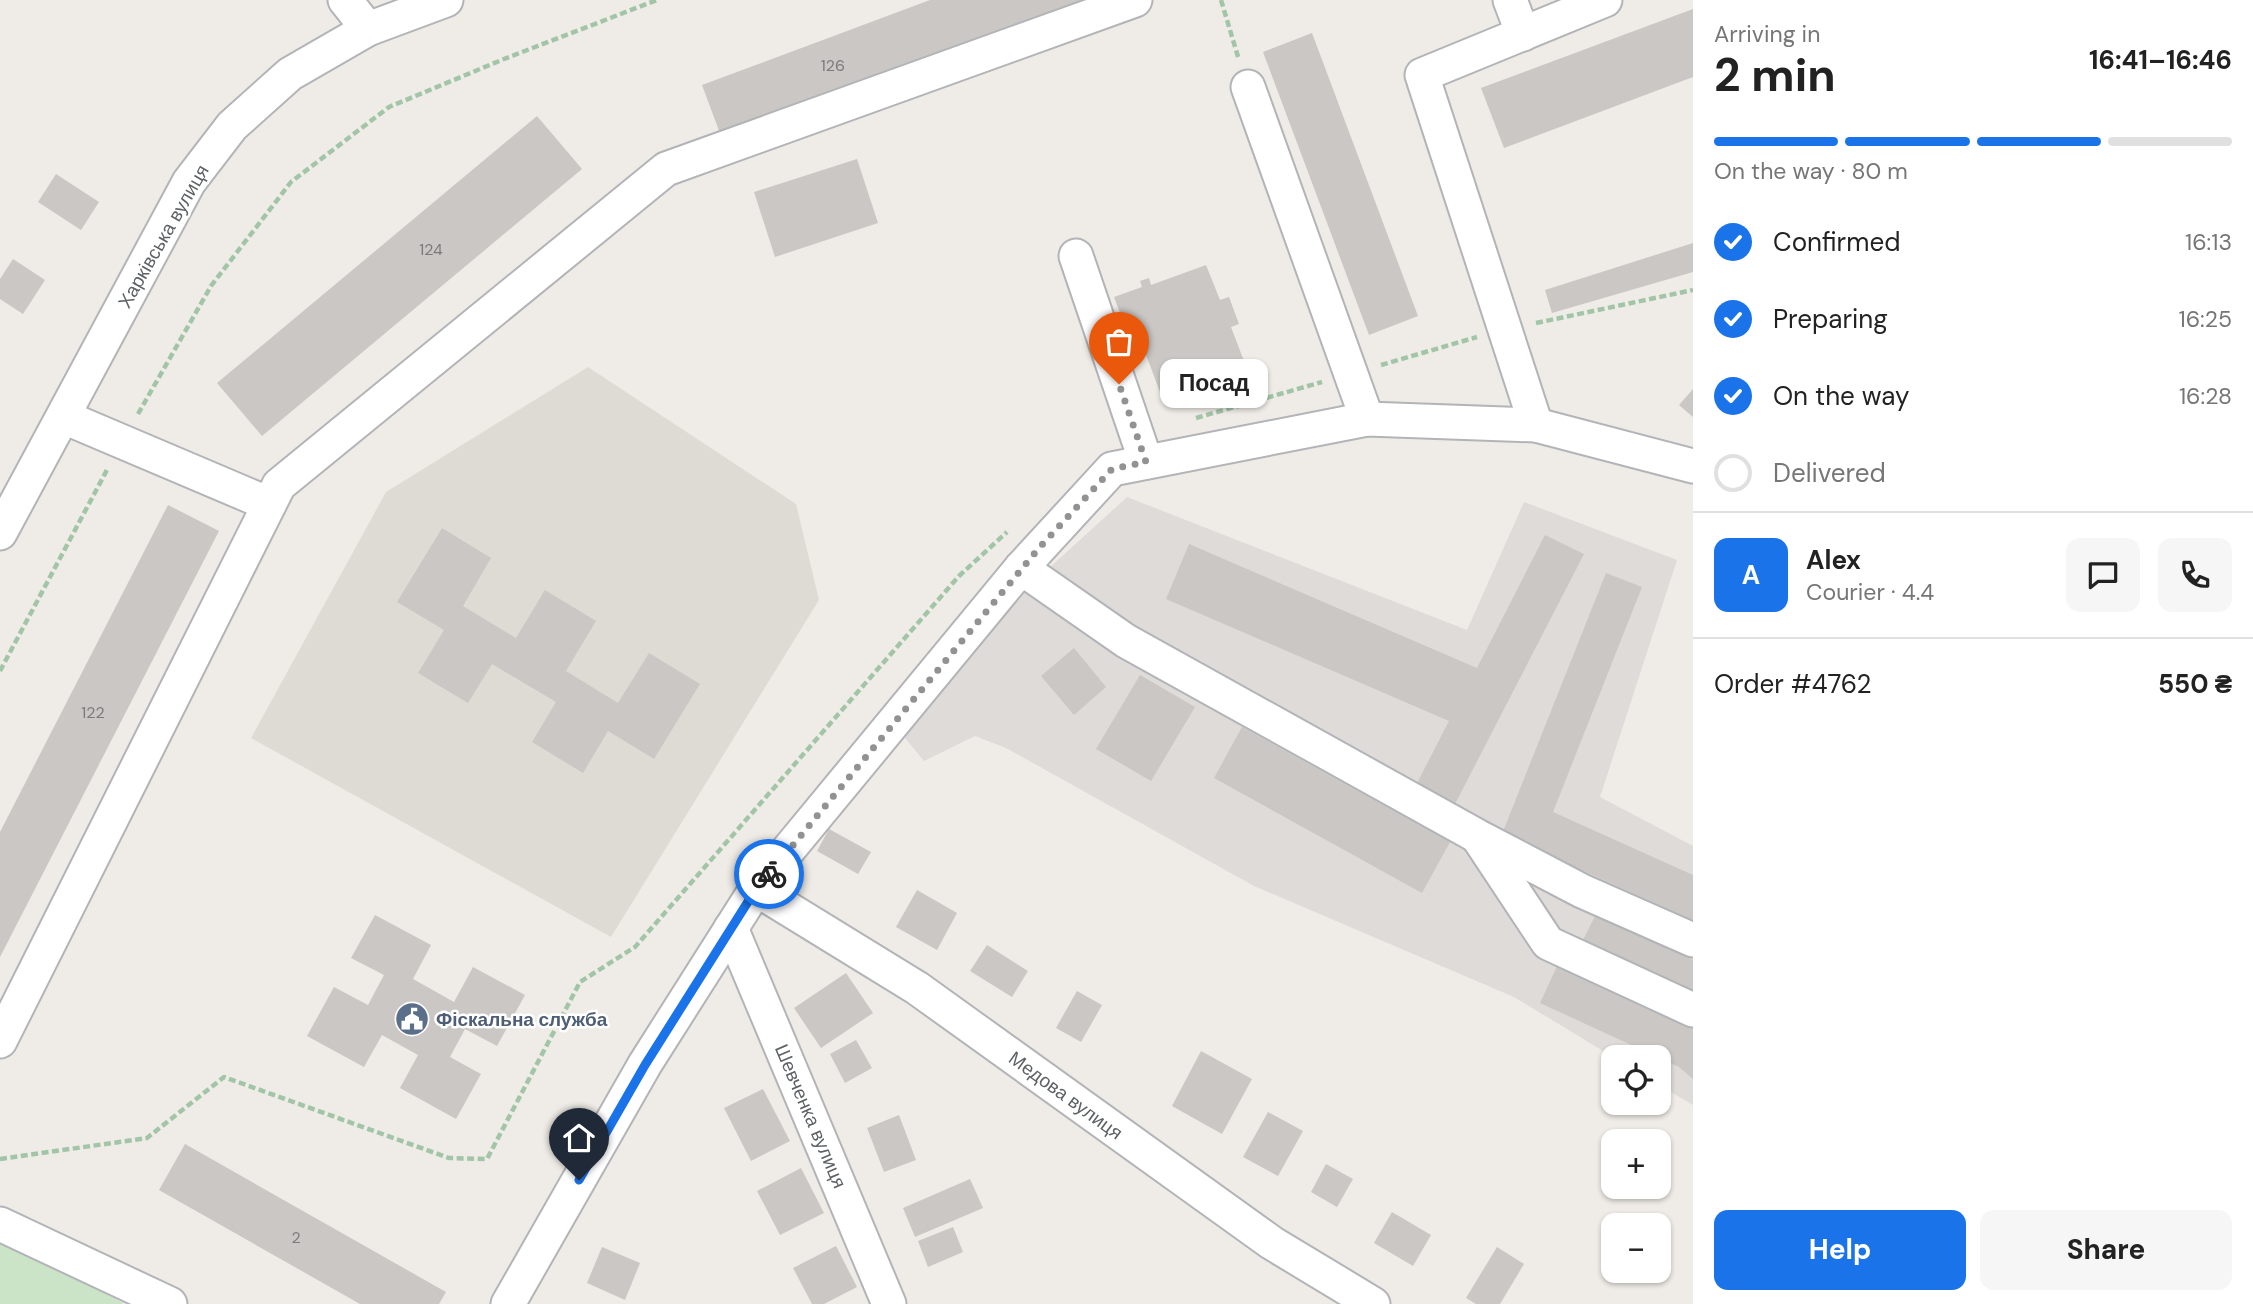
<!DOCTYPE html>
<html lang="en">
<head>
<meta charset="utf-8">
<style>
  body { margin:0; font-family:"DM Sans",sans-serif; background:#f6f6f6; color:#222; height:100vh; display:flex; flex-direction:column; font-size:26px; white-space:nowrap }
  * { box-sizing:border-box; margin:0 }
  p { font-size:23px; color:#767676 }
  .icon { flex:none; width:38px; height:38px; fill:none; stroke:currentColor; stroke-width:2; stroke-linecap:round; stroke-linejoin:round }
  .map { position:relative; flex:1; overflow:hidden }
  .panel { display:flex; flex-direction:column; background:#fff; width:560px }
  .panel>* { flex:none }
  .tools { position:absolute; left:1601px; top:1045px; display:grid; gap:14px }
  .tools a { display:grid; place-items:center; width:70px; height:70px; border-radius:14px; background:#fff; box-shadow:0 2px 5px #0004; font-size:35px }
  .pin { position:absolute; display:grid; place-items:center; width:60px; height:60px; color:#fff; margin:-72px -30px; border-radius:50% 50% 50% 0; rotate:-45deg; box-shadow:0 0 7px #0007 }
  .pin .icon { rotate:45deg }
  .courier { position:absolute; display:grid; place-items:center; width:70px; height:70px; margin:-35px; border:5px solid #1a73e8; border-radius:50%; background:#fff; color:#222; box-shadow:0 2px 9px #0007 }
  .bubble { position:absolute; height:49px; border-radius:14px; background:#fff; box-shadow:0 2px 5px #0004; font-size:23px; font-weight:700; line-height:49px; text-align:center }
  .overview em { font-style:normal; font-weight:700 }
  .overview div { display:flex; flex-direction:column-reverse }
  .overview { display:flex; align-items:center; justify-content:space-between; height:119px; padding:0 21px }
  h1 { font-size:46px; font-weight:700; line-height:52px }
  .bar { display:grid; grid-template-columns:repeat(4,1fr); gap:10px 7px; align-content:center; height:84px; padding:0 21px }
  .bar i { height:9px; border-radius:5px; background:#e0e0e0 }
  .bar .current { background:#1a73e8 }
  .bar p { grid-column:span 4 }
  .line { display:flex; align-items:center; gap:18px; padding:0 21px; border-top:2px solid #e0e0e0 }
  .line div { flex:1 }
  .round { display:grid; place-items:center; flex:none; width:74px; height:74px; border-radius:14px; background:#f6f6f6 }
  ol { padding:0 21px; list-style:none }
  li { display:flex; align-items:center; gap:21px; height:77px }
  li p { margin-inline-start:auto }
  li .icon { padding:7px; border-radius:50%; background:#1a73e8; color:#fff; stroke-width:4 }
  li:last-child { color:#767676 }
  li i { width:38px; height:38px; border:4px solid #e0e0e0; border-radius:50% }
  .cta { display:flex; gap:14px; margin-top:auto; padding:14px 21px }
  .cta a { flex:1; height:80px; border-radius:14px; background:#1a73e8; color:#fff; font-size:28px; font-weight:700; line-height:80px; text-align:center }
  .cta a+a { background:#f6f6f6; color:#222 }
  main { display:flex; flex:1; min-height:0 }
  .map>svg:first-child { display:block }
  .industrial { fill:#dedbd9 }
  .education { fill:#dedbd5 }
  .green { fill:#cbe3c7 }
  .building { fill:#cac7c4 }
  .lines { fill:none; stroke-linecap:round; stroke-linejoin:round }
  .minor-casing { stroke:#b2b4b7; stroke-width:37 }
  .path { stroke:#a2c5a7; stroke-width:4.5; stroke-dasharray:7 3.5; stroke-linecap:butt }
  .minor { stroke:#fff; stroke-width:33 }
  .done { stroke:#919292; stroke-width:7; stroke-dasharray:0 12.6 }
  .route { stroke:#1a73e8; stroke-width:9 }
  .labels { text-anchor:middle; stroke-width:5; stroke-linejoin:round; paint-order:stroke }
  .number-label { font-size:16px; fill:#797b7d }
  .street-label { font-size:19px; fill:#5e6265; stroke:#fff }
  .service-label { font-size:19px; font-weight:bold; fill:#4e5e75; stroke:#fff; text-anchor:start }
</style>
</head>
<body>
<main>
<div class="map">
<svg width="1693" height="1304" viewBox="0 0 1693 1304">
  <rect width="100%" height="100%" fill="#efece7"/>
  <!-- industrial -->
  <polygon class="industrial" points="1127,497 1467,630 1524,502 1677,560 1600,797 1693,846 1693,1105 1659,1085 1659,1057 1613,1057 1514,997 1254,886 1006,748 975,736 924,761 887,716"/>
  <!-- education -->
  <polygon class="education" points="588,367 796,504 819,600 611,937 251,738 386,492"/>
  <!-- green -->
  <polygon class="green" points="0,1240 123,1303 122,1304 0,1304"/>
  <!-- building -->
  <g class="building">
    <polygon points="930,0 1087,0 721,136 702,85"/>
    <polygon points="1693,9 1693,77 1504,148 1481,88"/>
    <polygon points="1312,33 1418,316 1369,335 1263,52"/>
    <polygon points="537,116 582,169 262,436 217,383"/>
    <polygon points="857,159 878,223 775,257 754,192"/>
    <polygon points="56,174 99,202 81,230 38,202"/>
    <polygon points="1693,243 1693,272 1552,313 1545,290"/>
    <polygon points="13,259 45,280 23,314 0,299 0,279"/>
    <polygon points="1206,265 1220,300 1229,297 1239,324 1231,327 1247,369 1163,400 1136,328 1127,331 1114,297 1142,287 1140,281 1149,278 1151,285"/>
    <polygon points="1693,389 1693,417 1679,405"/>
    <polygon points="168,505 219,531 0,957 0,832"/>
    <polygon points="442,528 491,558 463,606 516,638 545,590 596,621 566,671 618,703 649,653 700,684 654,759 608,731 583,773 532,742 556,702 492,664 468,703 418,673 444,630 397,602"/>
    <polygon points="1545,535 1584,554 1455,804 1416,785 1449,721 1166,599 1189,544 1477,668"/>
    <polygon points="1606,573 1642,587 1553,812 1693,875 1693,920 1502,834"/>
    <polygon points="1074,648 1106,687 1074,715 1041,676"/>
    <polygon points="1140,675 1195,707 1151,781 1096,749"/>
    <polygon points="1242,727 1450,842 1422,893 1214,778"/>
    <polygon points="829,829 871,852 858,874 817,851"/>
    <polygon points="917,890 957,913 937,950 896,927"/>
    <polygon points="1596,914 1693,960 1693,997 1581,944"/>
    <polygon points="375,915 431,945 413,979 454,1002 473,967 525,995 497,1046 465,1029 450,1057 481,1074 456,1119 400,1088 418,1055 382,1035 364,1067 307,1036 334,987 368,1005 384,975 351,958"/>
    <polygon points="987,945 1028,971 1012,997 970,971"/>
    <polygon points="1559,962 1693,1023 1693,1079 1679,1067 1540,1003"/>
    <polygon points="846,973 873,1013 821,1048 794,1008"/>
    <polygon points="1077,991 1102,1005 1081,1042 1056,1028"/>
    <polygon points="856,1040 872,1068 845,1083 830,1054"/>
    <polygon points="1201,1051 1252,1079 1222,1134 1172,1106"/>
    <polygon points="763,1089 790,1141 751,1161 724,1108"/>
    <polygon points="1268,1112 1303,1131 1278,1176 1243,1157"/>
    <polygon points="899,1115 916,1160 884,1172 867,1128"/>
    <polygon points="185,1144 446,1292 439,1304 360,1304 159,1190"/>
    <polygon points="1326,1164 1353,1179 1337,1207 1311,1192"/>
    <polygon points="801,1168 824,1213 780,1235 757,1191"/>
    <polygon points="970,1179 983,1208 915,1237 903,1208"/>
    <polygon points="1392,1212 1431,1235 1413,1266 1374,1243"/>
    <polygon points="953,1227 963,1252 928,1267 918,1241"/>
    <polygon points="836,1246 857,1287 824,1304 812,1304 793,1268"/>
    <polygon points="602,1247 640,1263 625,1300 587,1283"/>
    <polygon points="1497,1247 1524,1264 1500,1304 1476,1304 1466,1298"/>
  </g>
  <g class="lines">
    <!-- minor casing -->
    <g class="minor-casing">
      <g id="minor">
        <polyline points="345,0 368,29"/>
        <polyline points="1510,0 1523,34"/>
        <polyline points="1248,87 1367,419"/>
        <polyline points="1076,256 1146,462"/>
        <polyline points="64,417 269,504"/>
        <polyline points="1536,425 1422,75 1605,0"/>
        <polyline points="0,533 189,182 232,126 290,74 368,29 446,0"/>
        <polyline points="1021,568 1126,641 1477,836 1582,891 1693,940"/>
        <polyline points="1479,839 1548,943 1693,1010"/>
        <polyline points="756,889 917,988 1272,1243 1373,1304"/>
        <polyline points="731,928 889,1304"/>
        <polyline points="0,1041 279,485 666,169 1135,0"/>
        <polyline points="0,1224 170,1304"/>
        <polyline points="508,1304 645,1064 756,889 1021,568 1112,469 1367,419 1536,425 1693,466"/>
      </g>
    </g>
    <!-- path -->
    <g class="path">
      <polyline points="1221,0 1239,60"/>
      <polyline points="1536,323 1693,290"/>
      <polyline points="1381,365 1477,337"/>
      <polyline points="138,414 211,286 291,182 389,107 504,59 657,0"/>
      <polyline points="1196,418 1322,382"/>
      <polyline points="0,671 108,468"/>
      <polyline points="0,1159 147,1138 224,1077 449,1158 487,1159 580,982 635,947 959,576 1007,532"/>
    </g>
    <!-- minor -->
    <use href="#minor" class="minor"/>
  </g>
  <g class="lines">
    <!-- done -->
    <polyline class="done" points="769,874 1039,548 1112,469 1146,462 1119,384"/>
    <!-- route -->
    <polyline class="route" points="579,1180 645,1065 756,889 769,874"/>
  </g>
  <!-- icons -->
  <defs>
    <g id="civic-disc" transform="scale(1.75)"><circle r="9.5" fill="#5c6f8a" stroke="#fff"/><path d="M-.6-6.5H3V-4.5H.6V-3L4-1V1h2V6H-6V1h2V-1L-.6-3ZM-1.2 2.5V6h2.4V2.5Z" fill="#fff"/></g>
  </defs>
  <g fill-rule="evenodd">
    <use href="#civic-disc" x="412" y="1019"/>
  </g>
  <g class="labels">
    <!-- number labels -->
    <g class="number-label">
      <text x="833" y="71">126</text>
      <text x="431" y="255">124</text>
      <text x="93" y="718">122</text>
      <text x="296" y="1243">2</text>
    </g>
    <!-- street labels -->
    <g class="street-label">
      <text transform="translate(163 236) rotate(-60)" y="7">Харківська вулиця</text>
      <text transform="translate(1066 1095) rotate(36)" y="7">Медова вулиця</text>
      <text transform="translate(811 1116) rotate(67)" y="7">Шевченка вулиця</text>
    </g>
    <!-- service labels -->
    <g class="service-label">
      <text x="436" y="1026">Фіскальна служба</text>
    </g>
  </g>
</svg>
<div class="tools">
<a><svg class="icon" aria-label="locate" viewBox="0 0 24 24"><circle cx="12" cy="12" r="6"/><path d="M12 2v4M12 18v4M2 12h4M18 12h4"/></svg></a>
<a>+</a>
<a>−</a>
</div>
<div class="pin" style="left:1119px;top:384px;background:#ea580c"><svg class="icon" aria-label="bag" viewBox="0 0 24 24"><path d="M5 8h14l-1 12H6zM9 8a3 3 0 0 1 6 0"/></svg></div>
<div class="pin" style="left:579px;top:1180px;background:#1f2937"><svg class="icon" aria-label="home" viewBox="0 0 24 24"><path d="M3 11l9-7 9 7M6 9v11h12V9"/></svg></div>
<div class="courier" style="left:769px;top:874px"><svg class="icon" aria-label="bike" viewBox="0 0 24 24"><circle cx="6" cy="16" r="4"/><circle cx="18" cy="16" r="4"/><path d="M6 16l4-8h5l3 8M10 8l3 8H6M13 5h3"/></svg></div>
<div class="bubble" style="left:1160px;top:359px;width:108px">Посад</div>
</div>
<section class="panel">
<div class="overview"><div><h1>2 min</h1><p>Arriving in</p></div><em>16:41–16:46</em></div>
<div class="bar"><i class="current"></i><i class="current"></i><i class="current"></i><i></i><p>On the way · 80 m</p></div>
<ol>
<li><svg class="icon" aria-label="check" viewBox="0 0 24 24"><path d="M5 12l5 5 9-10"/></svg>Confirmed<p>16:13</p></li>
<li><svg class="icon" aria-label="check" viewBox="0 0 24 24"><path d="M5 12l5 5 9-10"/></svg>Preparing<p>16:25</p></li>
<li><svg class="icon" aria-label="check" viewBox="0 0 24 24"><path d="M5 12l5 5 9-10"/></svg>On the way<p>16:28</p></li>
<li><i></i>Delivered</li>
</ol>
<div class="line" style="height:126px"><b class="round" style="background:#1a73e8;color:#fff">A</b><div><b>Alex</b><p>Courier · 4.4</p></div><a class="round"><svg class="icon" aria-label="chat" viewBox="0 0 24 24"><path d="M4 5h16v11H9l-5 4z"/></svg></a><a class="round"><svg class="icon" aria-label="phone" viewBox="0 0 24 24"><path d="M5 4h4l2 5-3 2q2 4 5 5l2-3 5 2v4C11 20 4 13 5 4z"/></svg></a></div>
<div class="line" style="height:91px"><div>Order #4762</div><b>550 ₴</b></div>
<div class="cta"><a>Help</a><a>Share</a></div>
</section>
</main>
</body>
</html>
